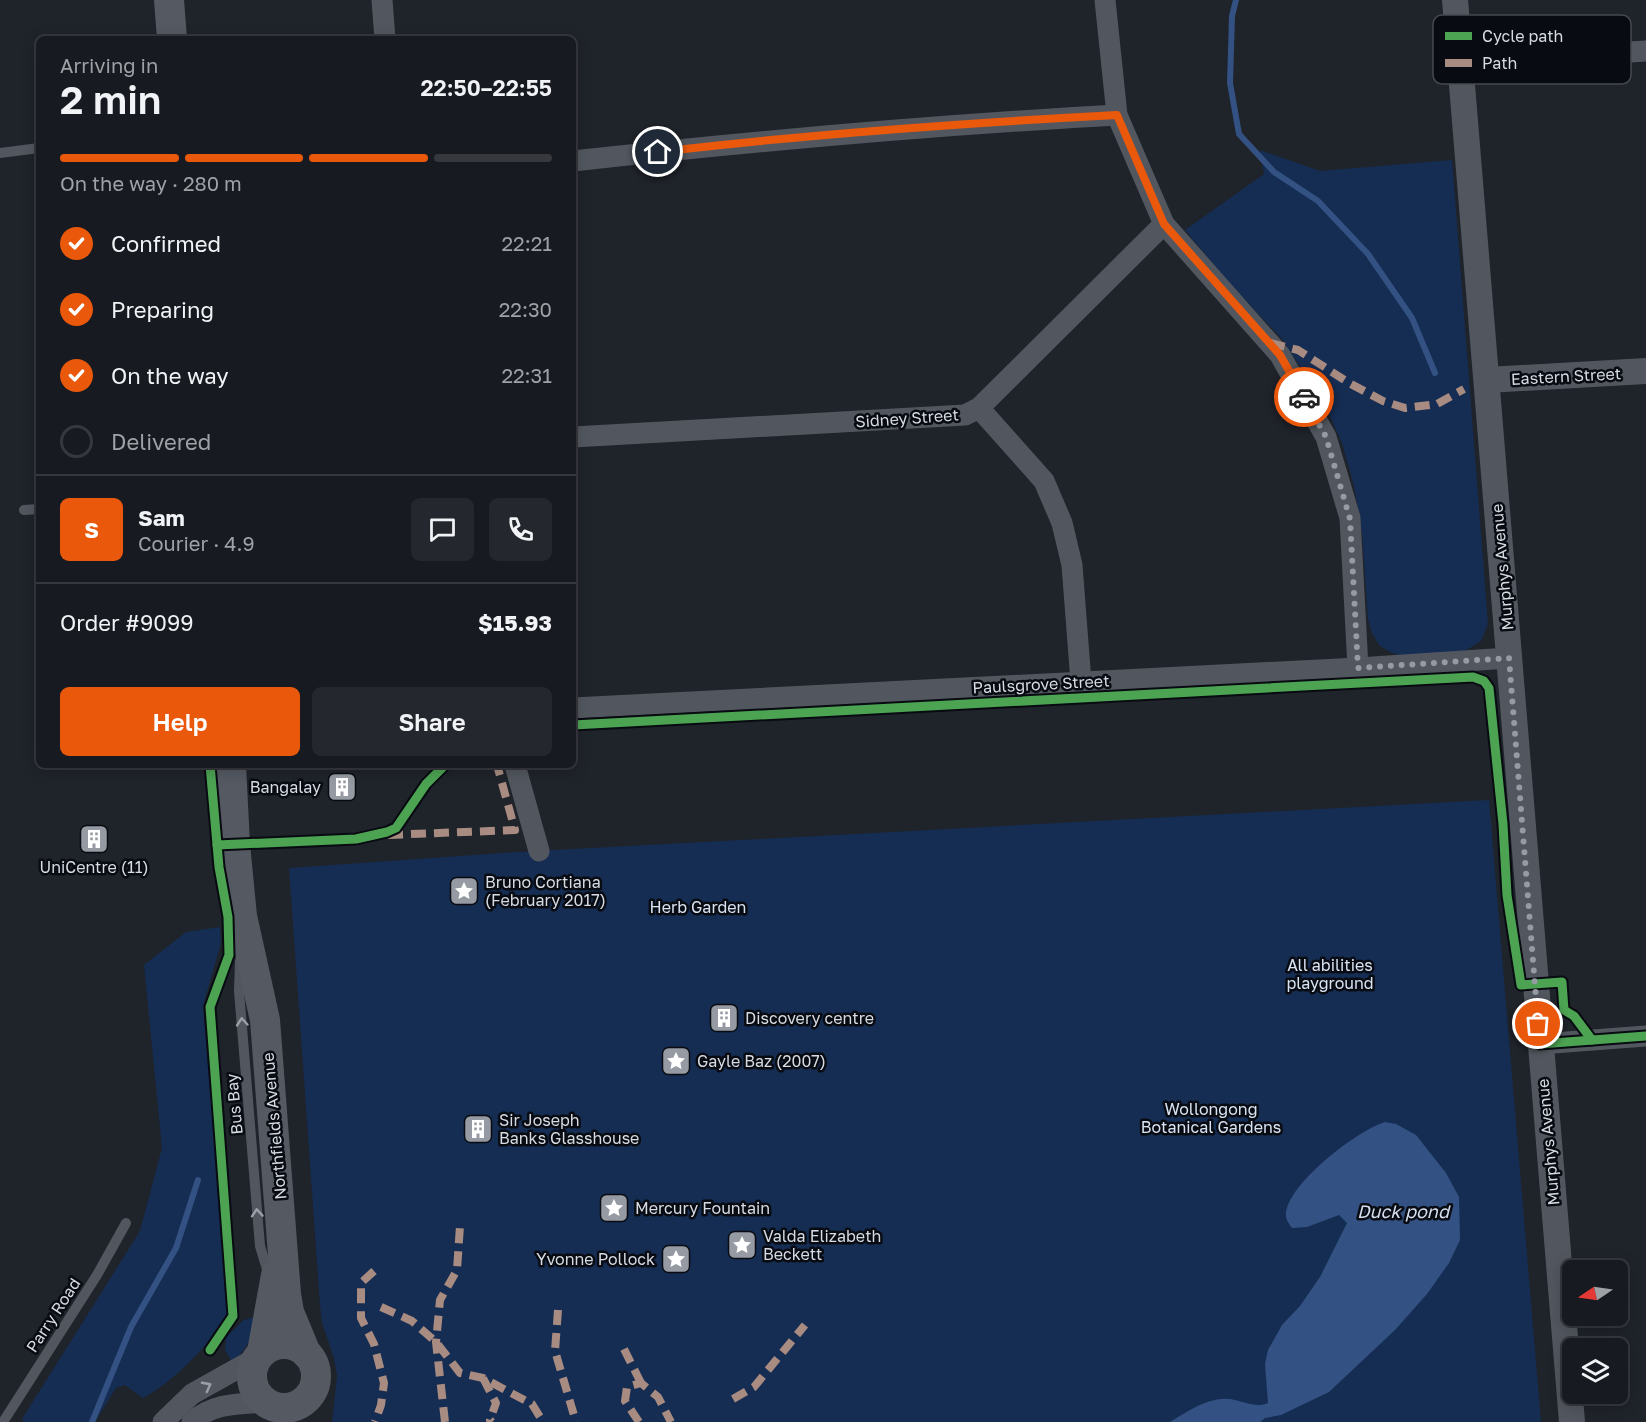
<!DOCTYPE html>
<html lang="en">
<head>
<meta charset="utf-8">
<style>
  body { margin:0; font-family:"Golos Text",sans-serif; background:#24272d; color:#f1f3f6; height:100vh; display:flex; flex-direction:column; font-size:22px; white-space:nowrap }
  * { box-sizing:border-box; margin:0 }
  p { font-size:20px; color:#9ea1a5 }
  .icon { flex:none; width:33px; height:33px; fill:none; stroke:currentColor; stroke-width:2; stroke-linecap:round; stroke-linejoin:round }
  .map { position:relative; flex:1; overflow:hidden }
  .side { position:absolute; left:36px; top:36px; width:540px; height:732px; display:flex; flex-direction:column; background:#171a20; border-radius:9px; box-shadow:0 3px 15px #0003,0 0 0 2px #36383e }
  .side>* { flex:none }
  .needle { width:39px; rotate:257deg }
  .tools { position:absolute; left:1562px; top:1260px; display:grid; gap:12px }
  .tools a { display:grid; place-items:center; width:66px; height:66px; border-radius:9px; background:#171a20; box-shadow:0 3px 15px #0003,0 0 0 2px #36383e; font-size:30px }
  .pin { position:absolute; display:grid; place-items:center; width:51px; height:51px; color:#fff; margin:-26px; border:3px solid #fff; border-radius:50%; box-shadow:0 2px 6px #0007 }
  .courier { position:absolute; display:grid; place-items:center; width:60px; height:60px; margin:-30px; border:4px solid #ea580c; border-radius:50%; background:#fff; color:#222; box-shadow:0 2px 8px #0007 }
  .summary em { font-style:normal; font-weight:600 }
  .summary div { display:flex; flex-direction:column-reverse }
  .summary { display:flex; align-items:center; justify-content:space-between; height:102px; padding:0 24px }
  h1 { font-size:39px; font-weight:600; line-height:45px }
  .bar { display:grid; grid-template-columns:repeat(4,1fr); gap:9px 6px; align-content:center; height:72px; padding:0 24px }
  .bar i { height:8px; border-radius:4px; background:#36383e }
  .bar .selected { background:#ea580c }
  .bar p { grid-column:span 4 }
  .line { display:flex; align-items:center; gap:15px; padding:0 24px; border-top:2px solid #36383e }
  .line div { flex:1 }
  .round { display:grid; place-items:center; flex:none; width:63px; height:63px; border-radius:9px; background:#24272d }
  ol { padding:0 24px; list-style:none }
  li { display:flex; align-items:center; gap:18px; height:66px }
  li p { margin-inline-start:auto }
  li .icon { padding:6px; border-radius:50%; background:#ea580c; color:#fff; stroke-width:4 }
  li:last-child { color:#9ea1a5 }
  li i { width:33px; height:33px; border:3px solid #36383e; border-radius:50% }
  .button { display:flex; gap:12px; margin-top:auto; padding:12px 24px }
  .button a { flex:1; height:69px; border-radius:9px; background:#ea580c; color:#fff; font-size:24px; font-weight:600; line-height:69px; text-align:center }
  .button a+a { background:#24272d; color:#f1f3f6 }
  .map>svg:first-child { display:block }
  .green { fill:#162d53 }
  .water { fill:#335182 }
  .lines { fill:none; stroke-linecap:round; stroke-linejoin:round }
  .stream { stroke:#335182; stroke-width:6 }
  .service { stroke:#52575f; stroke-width:10 }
  .minor { stroke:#52575f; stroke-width:21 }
  .tertiary { stroke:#52575f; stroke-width:26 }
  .secondary { stroke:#545962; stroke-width:30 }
  .quiet { stroke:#a88b81; stroke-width:8; stroke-dasharray:15 8; stroke-linecap:butt }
  .cycleway-casing { stroke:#080b11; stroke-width:13 }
  .cycleway { stroke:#4ca352; stroke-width:9 }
  .oneway { stroke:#9ba0a8 }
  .done { stroke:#969ba3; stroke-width:6; stroke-dasharray:0 10.8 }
  .route { stroke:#ea580c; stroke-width:8 }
  .labels { text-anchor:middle; stroke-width:5; stroke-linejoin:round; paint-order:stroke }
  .street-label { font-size:16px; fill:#d6dbe4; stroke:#080b11 }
  .poi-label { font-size:16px; fill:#d6dbe4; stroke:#080b11; text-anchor:start }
  .park-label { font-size:16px; fill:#d8e3f3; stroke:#080b11 }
  .water-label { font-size:18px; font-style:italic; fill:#d4deef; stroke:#080b11 }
  .key { fill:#080b11; stroke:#464950; stroke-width:1.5 }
  .key-label { font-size:16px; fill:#d6dbe4 }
</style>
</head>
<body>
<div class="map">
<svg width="1646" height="1422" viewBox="0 0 1646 1422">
  <rect width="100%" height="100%" fill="#1f232a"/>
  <!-- green -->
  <g class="green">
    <polygon points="1260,150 1320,171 1452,160 1488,624 1481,641 1465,651 1402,656 1390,652 1379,645 1372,633 1368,619 1362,532 1354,486 1342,443 1323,401 1282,339 1230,284 1185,230 1264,174"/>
    <polygon points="1489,800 1541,1422 332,1422 337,1376 334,1358 322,1323 320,1305 289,868 518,852"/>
    <path d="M220 927 221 943 203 1006 229 1316C209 1344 174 1382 143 1398L125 1385 116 1388 95 1422H24L22 1419 140 1231 162 1148 144 965 186 932Z"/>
    <path d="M251 1318H260C253 1335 247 1350 232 1362L225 1350 226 1337 244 1320Z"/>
  </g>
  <!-- water -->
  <path class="water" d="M1385 1122 1396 1124 1416 1135 1446 1173 1459 1197 1460 1240 1449 1263 1427 1294 1395 1330 1329 1392 1281 1415 1265 1418 1260 1422H1170C1185 1413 1204 1400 1222 1399 1238 1397 1253 1410 1268 1403L1265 1364 1268 1350 1282 1325 1300 1306 1320 1277 1347 1223 1339 1215 1307 1227 1292 1228C1290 1225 1286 1220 1286 1216 1285 1185 1358 1130 1385 1122Z"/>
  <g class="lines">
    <!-- stream -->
    <g class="stream">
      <polyline points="1236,0 1232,16 1230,83 1239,134 1274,172 1318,201 1368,254 1412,318 1435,373"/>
      <polyline points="92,1422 131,1327 176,1248 198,1180"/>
    </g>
    <!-- service -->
    <g class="service">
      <polyline points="0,153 39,148"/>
      <polyline points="24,510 39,509"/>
      <polyline points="240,961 239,991 260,1246 269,1276"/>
      <polyline points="3,1422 97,1275 126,1223"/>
    </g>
    <!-- minor -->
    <g class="minor">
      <polyline points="382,0 385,39"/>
      <polyline points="1105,0 1117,115 1164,224 1280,355 1326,437 1350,518 1358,668"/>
      <polyline points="1460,63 1646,51"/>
      <path d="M573 161C754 141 935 125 1117 115"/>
      <polyline points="979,408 1044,481 1062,523 1072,565 1081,682"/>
      <polyline points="573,437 965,415 979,408 1164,224"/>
      <polyline points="573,708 1358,668 1509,658"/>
      <polyline points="515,765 539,851"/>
      <polyline points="1540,1044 1646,1036"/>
      <polyline points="163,1422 192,1394 258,1357"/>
      <path d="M192 1422C212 1403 238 1404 265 1402"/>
    </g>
    <!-- tertiary -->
    <g class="tertiary">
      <polyline points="1455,0 1572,1422"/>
      <polyline points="1487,380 1646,371"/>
    </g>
    <!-- secondary -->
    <g class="secondary">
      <polyline points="169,0 172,39"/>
      <polyline points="231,765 235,844 242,916 265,1020 286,1294 289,1312 306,1353"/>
      <circle cx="284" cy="1376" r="32"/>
      <polyline points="262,1352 276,1275"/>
    </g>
    <!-- quiet -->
    <g class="quiet">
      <polyline points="1270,343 1298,350 1349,383 1383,401 1405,408 1437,404 1464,389"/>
      <polyline points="388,835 515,830 497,765"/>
      <polyline points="374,1271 361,1283 361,1318 374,1344 384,1383 381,1405 375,1422"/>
      <polyline points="381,1307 412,1321 436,1342 460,1373 483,1378 532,1404 543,1422"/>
      <polyline points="558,1310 555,1351 576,1422"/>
      <polyline points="624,1349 641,1383"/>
      <polyline points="483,1378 496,1403 490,1420 492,1422"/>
      <polyline points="733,1399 754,1387 805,1325"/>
      <polyline points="445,1422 436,1342 440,1300 457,1270 460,1226"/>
      <polyline points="639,1422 625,1401 627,1387 641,1383 658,1397 671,1422"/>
    </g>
    <!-- cycleway casing -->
    <g class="cycleway-casing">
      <g id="cycleway">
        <polyline points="573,725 1473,677 1484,681 1489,688 1503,824 1507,895 1521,985 1562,982 1564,1010 1574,1016 1592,1040"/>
        <polyline points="210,765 219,867 228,917 229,955 210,1007 233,1316 210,1350"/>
        <polyline points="217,845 356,839 387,832 396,828 426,784 445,765"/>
        <polyline points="1540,1044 1646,1036"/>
      </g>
    </g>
    <!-- cycleway -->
    <use href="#cycleway" class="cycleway"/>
  </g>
  <!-- one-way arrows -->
  <defs><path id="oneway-chevron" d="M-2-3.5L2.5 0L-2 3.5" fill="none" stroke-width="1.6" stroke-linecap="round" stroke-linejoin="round" transform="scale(1.5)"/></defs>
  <g class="oneway">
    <use href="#oneway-chevron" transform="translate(242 1022) rotate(-95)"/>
    <use href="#oneway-chevron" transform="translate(257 1213) rotate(-94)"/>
    <use href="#oneway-chevron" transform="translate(207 1386) rotate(-28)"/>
  </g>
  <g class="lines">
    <!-- done -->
    <polyline class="done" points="1304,397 1326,437 1350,519 1358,668 1509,658 1538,1024"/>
    <!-- route -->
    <path class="route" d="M658 152C811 134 964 123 1117 115L1164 224 1280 355 1304 397"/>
  </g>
  <!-- icons -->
  <defs>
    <g id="building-square" transform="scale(1.5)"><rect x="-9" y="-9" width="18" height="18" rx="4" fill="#969ba3" stroke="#080b11"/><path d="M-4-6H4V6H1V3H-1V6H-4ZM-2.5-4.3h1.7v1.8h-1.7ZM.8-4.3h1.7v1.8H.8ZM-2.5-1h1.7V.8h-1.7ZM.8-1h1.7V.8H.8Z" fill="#fff"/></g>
    <g id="sight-square" transform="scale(1.5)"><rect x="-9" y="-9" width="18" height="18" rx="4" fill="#969ba3" stroke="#080b11"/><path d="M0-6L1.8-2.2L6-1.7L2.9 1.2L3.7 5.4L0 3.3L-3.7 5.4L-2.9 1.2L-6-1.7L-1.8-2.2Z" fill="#fff"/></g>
  </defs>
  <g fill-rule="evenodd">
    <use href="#building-square" x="342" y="787"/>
    <use href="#building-square" x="94" y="839"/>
    <use href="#sight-square" x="464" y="891"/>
    <use href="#building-square" x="724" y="1018"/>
    <use href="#sight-square" x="676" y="1061"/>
    <use href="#building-square" x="478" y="1129"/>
    <use href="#sight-square" x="614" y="1208"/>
    <use href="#sight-square" x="742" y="1245"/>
    <use href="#sight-square" x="676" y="1259"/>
  </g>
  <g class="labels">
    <!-- street labels -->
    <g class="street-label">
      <text transform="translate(1566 376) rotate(-3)" y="6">Eastern Street</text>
      <text transform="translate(907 418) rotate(-4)" y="6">Sidney Street</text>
      <text transform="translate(1502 567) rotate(-95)" y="6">Murphys Avenue</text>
      <text transform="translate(1041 684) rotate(-3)" y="6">Paulsgrove Street</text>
      <text transform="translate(234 1104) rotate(-95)" y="6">Bus Bay</text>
      <text transform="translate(274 1126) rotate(-95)" y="6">Northfields Avenue</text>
      <text transform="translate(1548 1142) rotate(-95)" y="6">Murphys Avenue</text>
      <text transform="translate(53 1315) rotate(-57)" y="6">Parry Road</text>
    </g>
    <!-- poi labels -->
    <g class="poi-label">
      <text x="321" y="793" text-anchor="end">Bangalay</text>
      <text x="94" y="873" text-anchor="middle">UniCentre (11)</text>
      <text x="485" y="888">Bruno Cortiana<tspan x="485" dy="18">(February 2017)</tspan></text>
      <text x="745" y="1024">Discovery centre</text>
      <text x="697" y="1067">Gayle Baz (2007)</text>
      <text x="499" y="1126">Sir Joseph<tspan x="499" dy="18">Banks Glasshouse</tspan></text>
      <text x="635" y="1214">Mercury Fountain</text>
      <text x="763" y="1242">Valda Elizabeth<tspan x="763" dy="18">Beckett</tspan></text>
      <text x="655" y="1265" text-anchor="end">Yvonne Pollock</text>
    </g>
    <!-- park labels -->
    <g class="park-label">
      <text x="698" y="913">Herb Garden</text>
      <text x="1330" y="971">All abilities<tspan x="1330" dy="18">playground</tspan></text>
      <text x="1211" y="1115">Wollongong<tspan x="1211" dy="18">Botanical Gardens</tspan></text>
    </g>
    <!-- water labels -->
    <g class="water-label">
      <text x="1403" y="1218">Duck pond</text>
    </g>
  </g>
  <!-- legend -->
  <rect x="1433" y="15" width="198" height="69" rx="9" class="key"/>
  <rect x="1445" y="32" width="27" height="8" fill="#4ca352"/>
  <rect x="1445" y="59" width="27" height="8" fill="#a88b81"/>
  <g class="key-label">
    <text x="1482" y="42">Cycle path</text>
    <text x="1482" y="69">Path</text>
  </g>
</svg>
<div class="tools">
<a><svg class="needle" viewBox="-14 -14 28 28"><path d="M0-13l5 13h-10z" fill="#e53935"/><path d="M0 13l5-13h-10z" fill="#9ea1a5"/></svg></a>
<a><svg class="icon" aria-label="layers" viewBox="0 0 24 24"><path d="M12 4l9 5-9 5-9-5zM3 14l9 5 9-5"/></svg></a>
</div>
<div class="pin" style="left:1538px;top:1024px;background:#ea580c"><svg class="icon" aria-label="bag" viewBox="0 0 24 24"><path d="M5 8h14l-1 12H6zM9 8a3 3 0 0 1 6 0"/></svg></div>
<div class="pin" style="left:658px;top:152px;background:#1f2937"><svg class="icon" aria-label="home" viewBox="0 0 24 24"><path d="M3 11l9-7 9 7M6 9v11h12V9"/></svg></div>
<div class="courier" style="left:1304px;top:397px"><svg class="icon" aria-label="car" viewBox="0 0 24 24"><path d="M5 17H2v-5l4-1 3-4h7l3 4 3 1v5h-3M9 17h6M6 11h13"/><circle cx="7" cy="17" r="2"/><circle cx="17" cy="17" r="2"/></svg></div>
<section class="side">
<div class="summary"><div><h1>2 min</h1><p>Arriving in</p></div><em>22:50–22:55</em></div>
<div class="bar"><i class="selected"></i><i class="selected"></i><i class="selected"></i><i></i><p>On the way · 280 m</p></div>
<ol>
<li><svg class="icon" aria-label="check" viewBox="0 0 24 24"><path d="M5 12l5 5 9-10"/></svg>Confirmed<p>22:21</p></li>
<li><svg class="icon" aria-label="check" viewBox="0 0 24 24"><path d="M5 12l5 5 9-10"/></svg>Preparing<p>22:30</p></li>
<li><svg class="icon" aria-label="check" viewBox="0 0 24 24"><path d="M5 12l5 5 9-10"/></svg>On the way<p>22:31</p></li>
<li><i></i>Delivered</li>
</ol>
<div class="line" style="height:108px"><b class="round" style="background:#ea580c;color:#fff">S</b><div><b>Sam</b><p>Courier · 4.9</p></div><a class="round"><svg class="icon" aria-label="chat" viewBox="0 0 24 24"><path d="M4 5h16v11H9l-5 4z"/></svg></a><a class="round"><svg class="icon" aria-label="phone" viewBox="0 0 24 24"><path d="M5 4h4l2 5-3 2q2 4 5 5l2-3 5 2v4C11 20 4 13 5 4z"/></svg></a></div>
<div class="line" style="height:78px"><div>Order #9099</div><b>$15.93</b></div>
<div class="button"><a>Help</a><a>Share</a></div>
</section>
</div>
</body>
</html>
